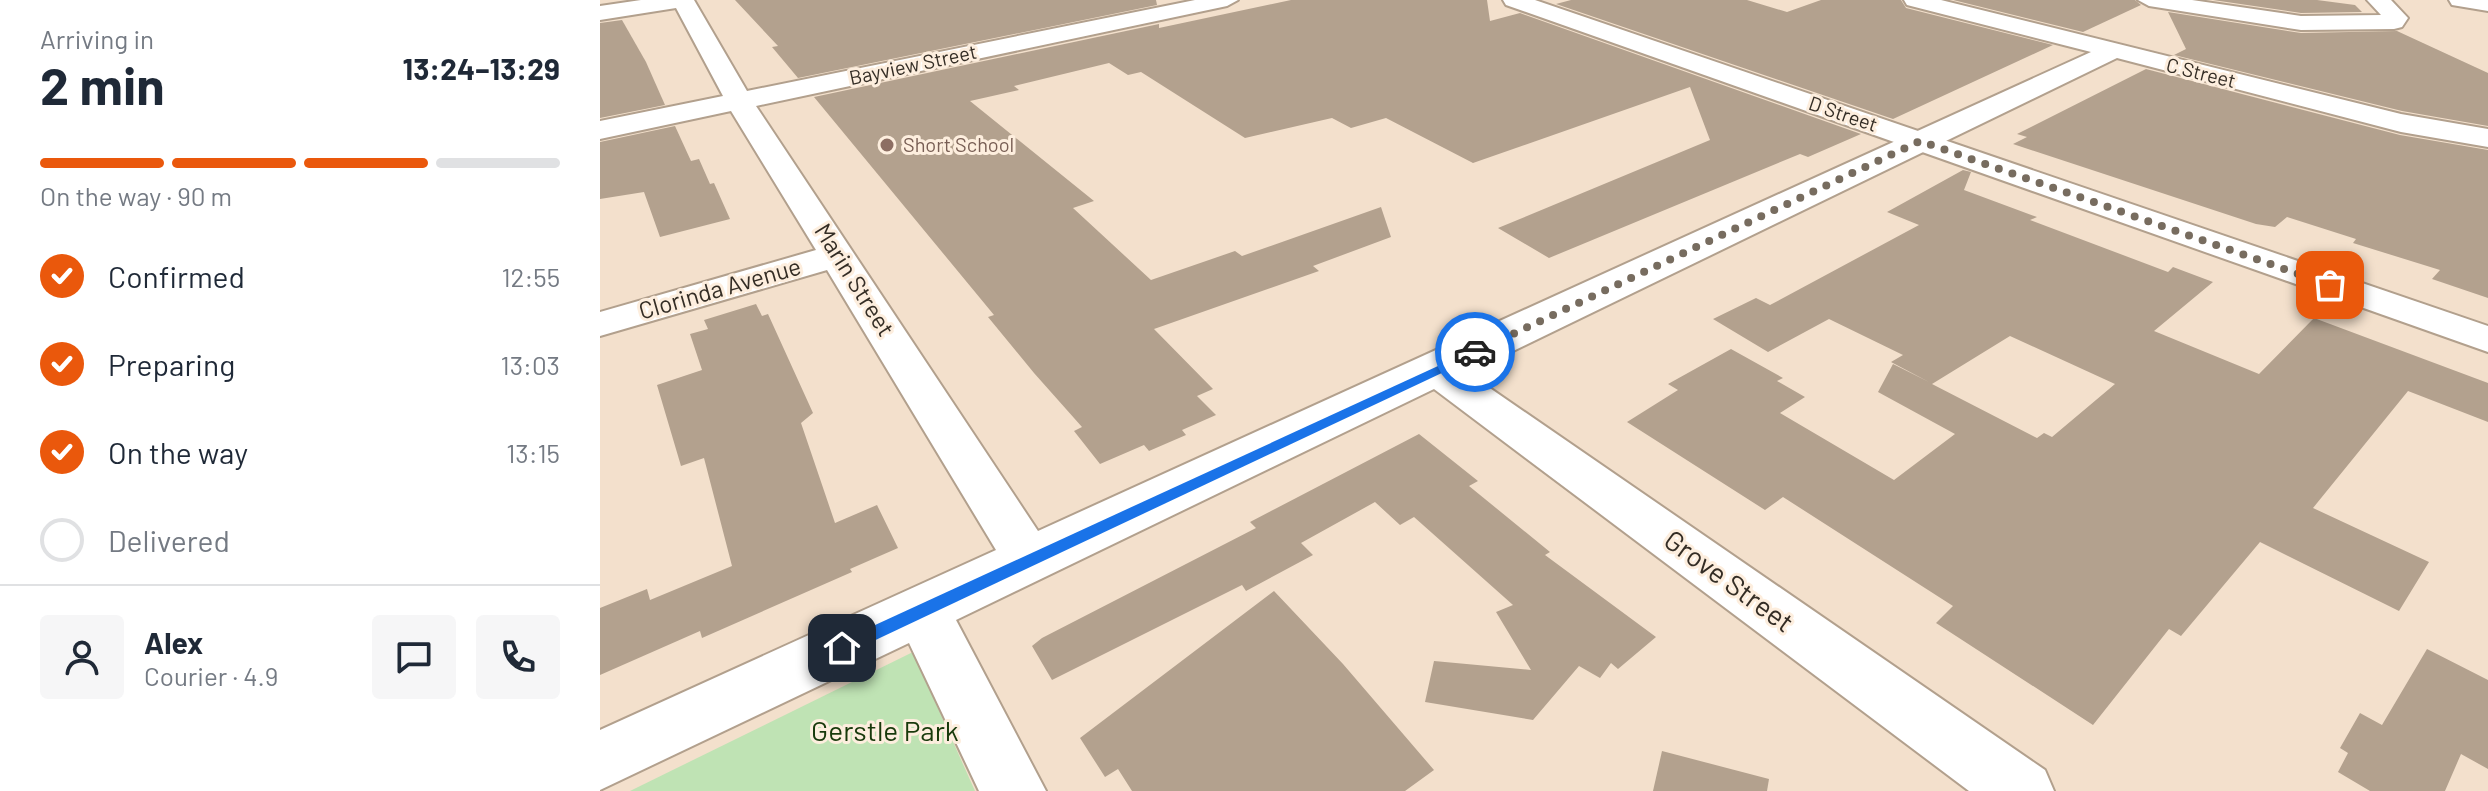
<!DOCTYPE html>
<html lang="en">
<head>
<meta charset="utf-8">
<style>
  body { margin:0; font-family:Barlow,sans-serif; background:#f6f6f7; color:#1f2937; height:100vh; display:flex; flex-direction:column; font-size:30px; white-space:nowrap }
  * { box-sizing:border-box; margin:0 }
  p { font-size:26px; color:#747a83 }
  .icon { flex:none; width:44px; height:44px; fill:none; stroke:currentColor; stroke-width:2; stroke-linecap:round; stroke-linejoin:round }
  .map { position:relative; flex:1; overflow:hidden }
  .drawer { display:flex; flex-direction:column; background:#fff; width:600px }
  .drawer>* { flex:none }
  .pin { position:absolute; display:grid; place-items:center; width:68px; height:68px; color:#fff; margin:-34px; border-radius:16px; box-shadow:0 4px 12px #0006 }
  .courier { position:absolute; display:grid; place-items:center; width:80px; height:80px; margin:-40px; border:6px solid #1a73e8; border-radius:50%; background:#fff; color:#222; box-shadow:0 2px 10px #0007 }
  .head em { font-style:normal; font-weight:700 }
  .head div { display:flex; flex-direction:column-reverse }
  .head { display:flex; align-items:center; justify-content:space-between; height:136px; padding:0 40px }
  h1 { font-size:52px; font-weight:700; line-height:60px }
  .bar { display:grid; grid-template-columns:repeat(4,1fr); gap:12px 8px; align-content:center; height:96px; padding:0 40px }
  .bar i { height:10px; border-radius:6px; background:#e0e1e3 }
  .bar .selected { background:#ea580c }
  .bar p { grid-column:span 4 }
  .line { display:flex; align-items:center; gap:20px; padding:0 40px; border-top:2px solid #e0e1e3 }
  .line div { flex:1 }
  .round { display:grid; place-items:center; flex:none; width:84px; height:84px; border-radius:8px; background:#f6f6f7 }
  ol { padding:0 40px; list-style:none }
  li { display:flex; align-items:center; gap:24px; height:88px }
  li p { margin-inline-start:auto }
  li .icon { padding:8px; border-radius:50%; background:#ea580c; color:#fff; stroke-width:4 }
  li:last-child { color:#747a83 }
  li i { width:44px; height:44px; border:4px solid #e0e1e3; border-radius:50% }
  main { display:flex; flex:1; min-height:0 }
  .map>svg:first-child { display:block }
  .green { fill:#bfe3b4 }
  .building { fill:#b3a18e; fill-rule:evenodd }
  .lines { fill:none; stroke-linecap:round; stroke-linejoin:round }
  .minor-casing { stroke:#b2a08d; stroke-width:4 }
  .tertiary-casing { stroke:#b2a08d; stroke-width:4 }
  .minor { fill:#fff; fill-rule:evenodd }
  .tertiary { fill:#fff; fill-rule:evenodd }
  .route { fill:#1a73e8 }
  .done { stroke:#776c5f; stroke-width:8; stroke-dasharray:0 14.4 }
  .education-dot { fill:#8d6e63; stroke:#fdeede; stroke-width:3 }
  .labels { text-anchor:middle; stroke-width:6; stroke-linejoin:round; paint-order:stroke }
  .far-street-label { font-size:20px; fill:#342d25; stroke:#fdeede }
  .far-education-label { font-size:20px; fill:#785e54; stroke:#fdeede; text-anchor:start }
  .street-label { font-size:24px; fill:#342d25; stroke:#fdeede }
  .near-street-label { font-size:28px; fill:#342d25; stroke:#fdeede }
  .near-park-label { font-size:28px; fill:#183a0b; stroke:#fdeede }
</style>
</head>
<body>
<main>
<section class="drawer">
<div class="head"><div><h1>2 min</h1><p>Arriving in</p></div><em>13:24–13:29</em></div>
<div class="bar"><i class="selected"></i><i class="selected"></i><i class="selected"></i><i></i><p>On the way · 90 m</p></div>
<ol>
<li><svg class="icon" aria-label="check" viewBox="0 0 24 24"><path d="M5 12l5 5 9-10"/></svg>Confirmed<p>12:55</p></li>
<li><svg class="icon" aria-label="check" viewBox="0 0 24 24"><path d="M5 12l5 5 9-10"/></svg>Preparing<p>13:03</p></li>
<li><svg class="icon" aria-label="check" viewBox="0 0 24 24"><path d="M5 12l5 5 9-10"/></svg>On the way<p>13:15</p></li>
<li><i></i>Delivered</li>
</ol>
<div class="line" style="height:144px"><a class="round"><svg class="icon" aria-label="person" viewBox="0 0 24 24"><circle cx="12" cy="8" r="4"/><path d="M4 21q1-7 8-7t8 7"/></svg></a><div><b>Alex</b><p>Courier · 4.9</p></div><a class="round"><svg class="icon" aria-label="chat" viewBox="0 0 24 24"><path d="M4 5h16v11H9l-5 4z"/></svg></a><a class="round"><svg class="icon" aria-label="phone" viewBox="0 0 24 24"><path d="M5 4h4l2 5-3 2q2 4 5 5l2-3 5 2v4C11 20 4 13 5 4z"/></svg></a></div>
</section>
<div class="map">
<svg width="1888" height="791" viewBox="0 0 1888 791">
  <rect width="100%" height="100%" fill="#f3e0cc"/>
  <!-- green -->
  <polygon class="green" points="313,652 375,791 30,791"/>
  <!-- building -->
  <g class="building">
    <polygon points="135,0 556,0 557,5 198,78 172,47 178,46"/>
    <polygon points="691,0 887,0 890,21 920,13 1261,134 1208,157 1200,154 949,258 898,228 1110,140 1090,87 873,163 786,118 751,128 732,118 645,138 541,72 528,75 509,63 414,86 419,90 370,101 494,201 473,208 551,280 635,251 642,256 781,207 791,237 713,266 719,271 554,329 613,389 597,396 616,415 582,430 586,435 549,451 544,445 500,464 474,431 482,427 434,373 388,317 394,315 214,97 559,24 559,28"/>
    <polygon points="971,0 1147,0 1187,12 1221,0 1301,0 1306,8 1453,45 1293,119 956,4"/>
    <polygon points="1353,0 1535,0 1541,5 1483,32"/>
    <polygon points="1613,0 1717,0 1755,5 1762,12 1701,13"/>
    <polygon points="1568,12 1701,33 1797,31 1888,73 1888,126 1802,111 1574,55 1586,49"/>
    <polygon points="22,20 46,62 65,105 0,118 0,23"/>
    <polygon points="1546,69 1800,135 1888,150 1888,298 1832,279 1840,270 1753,243 1756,239 1687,217 1675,227 1656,224 1413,144 1427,137 1417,134"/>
    <polygon points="75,126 91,161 99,159 110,184 114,183 130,219 60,237 44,192 0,199 0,142"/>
    <path d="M1363 170 1371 172 1364 190 1437 217 1430 220 1568 272 1573 267 1613 282 1554 331 1659 374 1714 318 1888 383V422L1808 391 1713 508 1829 562 1799 611 1660 542 1581 636 1569 629 1493 725 1336 623 1353 606 1183 497 1165 510 1027 422 1078 390 1068 384 1131 349 1183 378 1177 381 1205 397 1180 413 1294 480 1355 434 1278 392 1293 364 1329 382 1291 362 1303 355 1229 319 1168 352 1113 319 1156 298 1170 305 1319 225 1287 212ZM1410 336 1515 384 1452 437 1444 433 1437 438 1332 384Z"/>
    <polygon points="156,304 162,316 168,314 213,413 201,423 235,523 277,505 298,548 250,569 252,572 102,638 100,631 0,675 0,608 47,589 50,600 132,566 104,458 81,466 57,385 102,370 90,334 108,329 104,320"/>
    <polygon points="819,434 878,481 869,486 950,552 945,555 1056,637 1018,669 1011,663 1000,678 979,666 933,720 825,702 834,661 931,670 896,612 913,605 814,517 800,525 775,502 701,543 713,555 646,591 642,585 452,680 432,646 442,638 656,528 650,522"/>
    <polygon points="674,591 743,664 834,770 805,791 532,791 518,769 505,777 480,738"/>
    <polygon points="1827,649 1888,680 1888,769 1861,754 1845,791 1770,791 1738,772 1748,753 1740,748 1760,713 1782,725"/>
    <polygon points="1062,751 1169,779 1167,791 1053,791"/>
  </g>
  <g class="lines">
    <!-- minor casing -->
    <g class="minor-casing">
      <g id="minor">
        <polygon points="41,0 94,0 147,91 595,0 638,0 627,6 156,106 438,531 1491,52 1307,5 1304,0 1341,0 1801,114 1888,129 1888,147 1801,132 1517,58 868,373 1445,770 1454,791 1369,791 834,389 356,620 446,791 379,791 309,643 0,790 0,730 396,550 227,270 0,336 0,312 216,250 131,111 0,139 0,121 123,96 76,8 0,20 0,6"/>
        <polygon points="1538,0 1592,0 1701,16 1781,15 1767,0 1791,0 1808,18 1802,27 1794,29 1701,30 1549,6"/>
        <polygon points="1849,0 1888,0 1888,11 1852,5"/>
      </g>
    </g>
    <!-- tertiary casing -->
    <g class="tertiary-casing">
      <polygon id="tertiary" points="903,0 935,0 1888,326 1888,352 906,5"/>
    </g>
    <!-- minor -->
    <use href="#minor" class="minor"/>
    <!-- tertiary -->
    <use href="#tertiary" class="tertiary"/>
  </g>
  <!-- route -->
  <polygon class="route" points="875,349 880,350 880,355 248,653 236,653 233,648 236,643"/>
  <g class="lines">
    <!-- done -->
    <polyline class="done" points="875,352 1320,141 1730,285"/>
  </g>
  <!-- markers -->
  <circle class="education-dot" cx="287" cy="145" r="8"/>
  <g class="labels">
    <!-- far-street labels -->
    <g class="far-street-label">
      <text transform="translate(313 65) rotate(-12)" y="7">Bayview Street</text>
      <text transform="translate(1601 73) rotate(14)" y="7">C Street</text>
      <text transform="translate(1243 114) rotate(19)" y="7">D Street</text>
    </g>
    <!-- far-education labels -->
    <g class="far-education-label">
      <text x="303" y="152">Short School</text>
    </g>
    <!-- street labels -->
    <g class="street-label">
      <text transform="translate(254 280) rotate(58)" y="8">Marin Street</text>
      <text transform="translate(120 289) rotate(-16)" y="8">Clorinda Avenue</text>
    </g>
    <!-- near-street labels -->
    <g class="near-street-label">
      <text transform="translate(1129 581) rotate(36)" y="10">Grove Street</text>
    </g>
    <!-- near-park labels -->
    <g class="near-park-label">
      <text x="285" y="741">Gerstle Park</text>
    </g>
  </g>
</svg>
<div class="pin" style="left:1730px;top:285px;background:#ea580c"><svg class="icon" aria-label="bag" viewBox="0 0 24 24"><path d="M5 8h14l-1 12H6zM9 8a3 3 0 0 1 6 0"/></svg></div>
<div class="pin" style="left:242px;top:648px;background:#1f2937"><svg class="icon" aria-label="home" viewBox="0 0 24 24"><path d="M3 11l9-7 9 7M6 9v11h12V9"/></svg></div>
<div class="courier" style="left:875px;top:352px"><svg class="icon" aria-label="car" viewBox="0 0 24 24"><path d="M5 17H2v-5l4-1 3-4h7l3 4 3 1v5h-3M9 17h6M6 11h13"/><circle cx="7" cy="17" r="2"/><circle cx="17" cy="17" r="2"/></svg></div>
</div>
</main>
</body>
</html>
